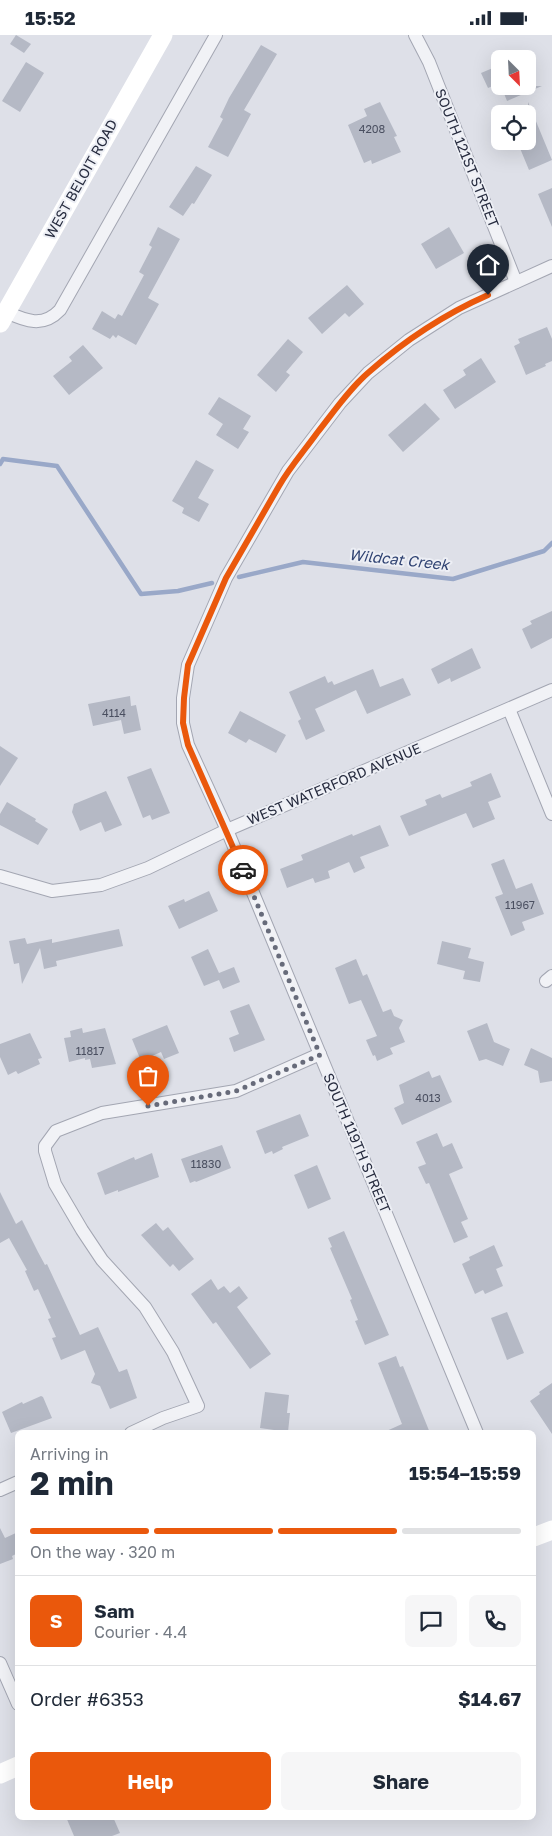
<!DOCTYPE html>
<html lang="en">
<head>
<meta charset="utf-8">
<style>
  body { margin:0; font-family:"Golos Text",sans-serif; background:#f6f6f7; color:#1f2937; height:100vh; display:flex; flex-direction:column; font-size:19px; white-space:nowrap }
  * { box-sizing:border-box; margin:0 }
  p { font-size:16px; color:#747a83 }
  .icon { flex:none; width:28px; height:28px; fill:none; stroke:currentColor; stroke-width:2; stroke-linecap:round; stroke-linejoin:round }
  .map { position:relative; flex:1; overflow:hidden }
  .drawer { position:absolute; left:15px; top:1395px; width:521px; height:390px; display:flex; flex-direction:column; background:#fff; border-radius:8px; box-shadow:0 5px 20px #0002 }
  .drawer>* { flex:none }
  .needle { width:32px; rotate:156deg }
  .fabs { position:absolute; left:491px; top:15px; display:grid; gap:10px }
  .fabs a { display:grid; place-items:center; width:45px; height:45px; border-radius:8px; background:#fff; box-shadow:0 5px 20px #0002; font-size:25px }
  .pin { position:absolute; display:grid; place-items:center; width:42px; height:42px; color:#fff; margin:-51px -21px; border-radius:50% 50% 50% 0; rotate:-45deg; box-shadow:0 0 5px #0007 }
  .pin .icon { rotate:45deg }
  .courier { position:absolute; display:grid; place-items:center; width:50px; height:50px; margin:-25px; border:4px solid #ea580c; border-radius:50%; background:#fff; color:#222; box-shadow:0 1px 6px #0007 }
  .summary em { font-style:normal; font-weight:700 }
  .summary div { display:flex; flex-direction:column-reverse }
  .summary { display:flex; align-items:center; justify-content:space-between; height:85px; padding:0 15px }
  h1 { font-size:32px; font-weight:700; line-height:38px }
  .bar { display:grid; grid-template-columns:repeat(4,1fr); gap:8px 5px; align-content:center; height:60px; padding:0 15px }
  .bar i { height:6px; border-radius:4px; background:#e0e1e3 }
  .bar .on { background:#ea580c }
  .bar p { grid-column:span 4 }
  .line { display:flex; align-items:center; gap:12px; padding:0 15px; border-top:1px solid #e0e1e3 }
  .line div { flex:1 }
  .round { display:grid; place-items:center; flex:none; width:52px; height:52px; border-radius:8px; background:#f6f6f7 }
  .cta { display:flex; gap:10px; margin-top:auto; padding:10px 15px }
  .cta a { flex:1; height:58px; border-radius:8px; background:#ea580c; color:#fff; font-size:20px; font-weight:700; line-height:58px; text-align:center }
  .cta a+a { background:#f6f6f7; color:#1f2937 }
  .status { display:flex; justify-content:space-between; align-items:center; height:35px; padding:0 25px; background:#fff; direction:ltr }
  .status svg { height:14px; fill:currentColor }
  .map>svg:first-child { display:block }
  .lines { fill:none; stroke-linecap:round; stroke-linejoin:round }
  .stream { stroke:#99a8c8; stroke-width:4.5 }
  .building { fill:#b5b9c5 }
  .street-casing { stroke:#a3a6b2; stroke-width:14 }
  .street { stroke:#f1f2f6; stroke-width:12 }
  .secondary { stroke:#fff; stroke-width:19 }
  .done { stroke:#676b7a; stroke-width:5; stroke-dasharray:0 9 }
  .route { stroke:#ea580c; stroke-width:6 }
  .labels { text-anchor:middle; stroke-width:4; stroke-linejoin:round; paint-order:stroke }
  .number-label { font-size:11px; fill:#4a4f60 }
  .street-label { font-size:14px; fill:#272c3f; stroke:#edeff5 }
  .water-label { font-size:15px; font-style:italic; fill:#314473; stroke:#edeff5 }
</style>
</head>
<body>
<div class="status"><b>15:52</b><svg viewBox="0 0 49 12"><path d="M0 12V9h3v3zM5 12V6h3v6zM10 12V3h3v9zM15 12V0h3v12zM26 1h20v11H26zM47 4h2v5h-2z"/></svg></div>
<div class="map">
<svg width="552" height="1801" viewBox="0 0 552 1801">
  <rect width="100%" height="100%" fill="#dee0e8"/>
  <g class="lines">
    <!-- stream -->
    <g class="stream">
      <polyline points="0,429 3,424 57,431 141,559 178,556 212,548"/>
      <polyline points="239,542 303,527 453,544 544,516 552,508"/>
    </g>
  </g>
  <!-- building -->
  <g class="building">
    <polygon points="16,0 31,9 24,18 10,9"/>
    <polygon points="261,10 277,19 244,75 251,79 228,122 208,112 223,84 220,82 229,63"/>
    <polygon points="26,27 44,38 20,77 2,66"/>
    <polygon points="500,30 500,48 488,53 481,38"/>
    <polygon points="501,51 542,51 507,66"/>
    <polygon points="380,67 397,101 394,102 401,117 372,129 371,125 364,128 348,90 367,81 364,74"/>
    <polygon points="528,67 552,125 529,135 517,106 528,106"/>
    <polygon points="196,131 212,140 194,169 192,168 183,181 169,172"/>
    <polygon points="552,153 552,192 538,159"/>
    <polygon points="158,192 180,204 148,263 159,269 136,310 118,300 116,303 113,300 110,304 92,294 102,276 115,284 118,279 122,281 144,240 139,237 152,212 149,210"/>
    <polygon points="449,192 464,218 436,234 421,209"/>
    <polygon points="347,250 364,269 349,282 345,278 322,299 308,283"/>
    <polygon points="547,292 552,304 552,326 545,329 546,331 526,340 514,311 520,308 518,304"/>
    <polygon points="288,304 303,317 286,337 290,340 276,357 257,340"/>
    <polygon points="83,310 103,333 69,360 53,341 72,326 69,322"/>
    <polygon points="481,323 496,347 455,374 443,355 466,340 463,335"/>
    <polygon points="219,362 251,381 243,394 249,397 238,414 216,400 223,389 208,379"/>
    <polygon points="425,368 440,384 403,417 388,400"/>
    <polygon points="196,425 214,435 198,463 209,469 199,487 182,478 184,473 172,466"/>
    <polygon points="552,576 552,603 531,614 522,594 532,589 530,586"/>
    <polygon points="472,613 481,633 451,647 450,643 438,649 431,634"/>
    <polygon points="373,634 380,652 403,643 411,660 367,679 356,655 315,674 325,696 306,705 298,686 301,684 289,657 325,641 328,648 332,646 334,650"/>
    <polygon points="130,661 131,671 136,670 141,695 124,699 121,685 93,691 88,669"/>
    <polygon points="240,676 286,700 276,718 249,704 246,708 228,698"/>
    <polygon points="0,711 18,723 0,751"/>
    <polygon points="151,733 170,778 152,785 150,780 143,783 127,742"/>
    <polygon points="491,738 501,762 488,767 495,784 473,793 466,778 409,801 400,781 427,770 425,765 440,759 442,763 472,751 470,747"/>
    <polygon points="106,756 122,790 105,797 101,787 80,796 72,777 74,769"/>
    <polygon points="7,767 36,784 35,786 48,794 38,810 0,790 0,779"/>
    <polygon points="380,790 389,811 360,822 365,833 354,838 349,827 328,836 330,843 315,848 313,843 287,853 280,834 303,825 301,820 352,799 353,801"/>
    <polygon points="504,824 516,854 532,848 544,879 522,887 525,895 511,901 495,862 503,859 491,829"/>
    <polygon points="209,856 218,876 179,894 168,871 184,864 185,867"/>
    <polygon points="119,894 123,911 56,926 57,931 44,934 40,913 22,949 19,928 14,929 9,906 25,903 27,909 52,904 52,908"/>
    <polygon points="442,906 471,913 468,923 484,927 480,947 463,944 465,936 437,929"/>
    <polygon points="208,914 219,938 234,932 240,947 223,954 219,945 204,951 191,922"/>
    <polygon points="356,924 363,941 367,939 383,977 391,974 394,981 403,985 399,993 405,1007 390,1013 393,1019 377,1026 375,1020 373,1021 366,1005 377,1001 361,965 349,969 335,933"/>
    <polygon points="249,969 265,1005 234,1017 229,1003 239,999 230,976"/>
    <polygon points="487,988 494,1007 510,1014 503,1031 486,1024 479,1026 467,996"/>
    <polygon points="167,990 179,1018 164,1024 161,1017 141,1026 132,1004"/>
    <polygon points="82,993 83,998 105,993 116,1029 92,1033 90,1024 85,1025 85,1023 69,1027 64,1003 71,1002 70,996"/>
    <polygon points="30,998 42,1023 38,1024 40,1029 18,1039 16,1036 8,1040 0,1022 0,1009"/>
    <polygon points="531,1013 552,1023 552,1046 540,1048 538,1036 524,1030"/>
    <polygon points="429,1036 432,1043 440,1040 452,1067 402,1090 394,1073 404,1068 399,1050"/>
    <polygon points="300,1079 309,1101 282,1112 283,1114 273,1119 272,1116 265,1119 256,1096"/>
    <polygon points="437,1098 443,1112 452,1108 463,1133 449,1139 468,1184 461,1187 468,1202 454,1208 429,1148 426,1149 418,1132 426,1129 416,1107"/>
    <polygon points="222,1110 231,1133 196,1147 195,1146 190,1148 181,1124"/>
    <polygon points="152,1118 159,1142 118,1157 118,1155 105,1160 97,1138 134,1122 135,1125"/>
    <polygon points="317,1130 331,1164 308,1174 294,1140"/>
    <polygon points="0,1157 16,1189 22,1185 38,1217 45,1230 47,1229 80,1300 98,1292 119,1337 127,1334 137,1363 110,1374 100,1351 91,1348 95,1339 85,1315 61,1325 52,1303 56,1302 48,1284 51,1283 38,1254 34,1256 25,1236 27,1235 9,1203 0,1208"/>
    <polygon points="156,1188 163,1196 168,1192 194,1224 179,1236 173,1229 170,1232 141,1200"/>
    <polygon points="344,1196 389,1300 365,1310 355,1286 358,1285 350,1265 352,1264 330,1213 332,1212 328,1203"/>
    <polygon points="494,1210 503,1231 496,1234 503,1251 485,1259 483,1255 475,1259 462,1229 470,1225 469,1222"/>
    <polygon points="211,1244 218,1255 224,1251 230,1258 239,1251 248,1263 237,1272 271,1319 250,1334 216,1287 213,1289 191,1259"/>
    <polygon points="507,1277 524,1318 507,1325 491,1283"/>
    <polygon points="396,1321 400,1332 403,1331 430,1398 382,1398 402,1389 378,1328"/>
    <polygon points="552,1348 552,1399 530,1366 540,1359 539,1357"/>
    <polygon points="265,1357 289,1360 287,1378 290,1378 288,1397 260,1393"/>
    <polygon points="41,1361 43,1362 52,1383 11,1398 2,1377 22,1367 23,1369"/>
    <polygon points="0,1493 5,1503 18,1497 18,1518 12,1521 13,1524 0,1529"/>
    <polygon points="66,1782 113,1782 120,1798 112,1801 74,1801"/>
  </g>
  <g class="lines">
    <!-- street casing -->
    <g class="street-casing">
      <g id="street">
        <polyline points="415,0 429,27 516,247"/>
        <path d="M6 277C26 286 43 293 60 275L216 0"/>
        <polyline points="509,674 552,779"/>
        <polyline points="0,841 52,856 101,850 148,833 227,795 552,655"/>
        <polyline points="546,946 552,941"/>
        <polyline points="131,1398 163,1383 198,1371 173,1317 145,1272 102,1225 82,1195 55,1149 45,1116 45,1111 56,1096 102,1078 236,1056 320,1019"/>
        <polyline points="477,1398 227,795 188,710 183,688 183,663 188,630 226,543 288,436 340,368 368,338 409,305 459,273 552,231"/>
        <polyline points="0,1455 18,1447"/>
        <polyline points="0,1628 18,1669"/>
      </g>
    </g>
    <!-- street -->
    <use href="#street" class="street"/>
    <!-- secondary -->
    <g class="secondary">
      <polyline points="0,288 163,0"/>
      <polyline points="534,1502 552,1495"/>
      <polyline points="0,1739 18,1731"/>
    </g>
  </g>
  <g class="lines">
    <!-- done -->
    <polyline class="done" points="148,1071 236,1056 320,1020 243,835"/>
    <!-- route -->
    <path class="route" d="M243 835 188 710 183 688 184 663 188 630 226 543 279 451C290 432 304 416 317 398 333 378 349 354 369 337 404 306 445 279 488 260"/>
  </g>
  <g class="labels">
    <!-- number labels -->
    <g class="number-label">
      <text x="372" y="98">4208</text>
      <text x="114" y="682">4114</text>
      <text x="520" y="874">11967</text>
      <text x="90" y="1020">11817</text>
      <text x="428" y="1067">4013</text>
      <text x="206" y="1133">11830</text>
    </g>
    <!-- street labels -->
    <g class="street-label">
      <text transform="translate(467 123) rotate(68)" y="5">SOUTH 121ST STREET</text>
      <text transform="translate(81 144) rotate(-61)" y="5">WEST BELOIT ROAD</text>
      <text transform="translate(334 749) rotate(-23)" y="5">WEST WATERFORD AVENUE</text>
      <text transform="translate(357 1108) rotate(67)" y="5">SOUTH 119TH STREET</text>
    </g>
    <!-- water labels -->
    <g class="water-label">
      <text transform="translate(399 525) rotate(6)" y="5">Wildcat Creek</text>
    </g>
  </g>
</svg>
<div class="fabs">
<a><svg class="needle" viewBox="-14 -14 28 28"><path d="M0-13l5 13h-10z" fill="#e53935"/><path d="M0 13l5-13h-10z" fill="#747a83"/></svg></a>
<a><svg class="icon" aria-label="locate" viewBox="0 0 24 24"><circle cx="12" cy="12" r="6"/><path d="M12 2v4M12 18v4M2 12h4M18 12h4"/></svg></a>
</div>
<div class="pin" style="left:148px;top:1071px;background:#ea580c"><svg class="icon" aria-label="bag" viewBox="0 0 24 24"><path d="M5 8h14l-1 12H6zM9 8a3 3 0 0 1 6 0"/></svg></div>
<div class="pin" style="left:488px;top:260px;background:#1f2937"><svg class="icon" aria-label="home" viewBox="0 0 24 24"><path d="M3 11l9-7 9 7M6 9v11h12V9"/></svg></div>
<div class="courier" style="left:243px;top:835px"><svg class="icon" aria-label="car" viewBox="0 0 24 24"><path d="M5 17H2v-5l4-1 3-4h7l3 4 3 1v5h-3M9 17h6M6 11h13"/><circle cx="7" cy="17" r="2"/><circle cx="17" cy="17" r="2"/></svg></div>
<section class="drawer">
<div class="summary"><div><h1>2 min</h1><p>Arriving in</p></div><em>15:54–15:59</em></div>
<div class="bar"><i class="on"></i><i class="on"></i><i class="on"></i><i></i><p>On the way · 320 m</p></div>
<div class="line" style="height:90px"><b class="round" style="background:#ea580c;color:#fff">S</b><div><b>Sam</b><p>Courier · 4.4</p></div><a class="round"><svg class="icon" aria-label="chat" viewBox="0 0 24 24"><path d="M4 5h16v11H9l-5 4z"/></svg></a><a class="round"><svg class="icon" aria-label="phone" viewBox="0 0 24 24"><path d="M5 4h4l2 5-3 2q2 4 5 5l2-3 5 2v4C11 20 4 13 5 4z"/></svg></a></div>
<div class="line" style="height:65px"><div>Order #6353</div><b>$14.67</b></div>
<div class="cta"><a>Help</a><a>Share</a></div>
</section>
</div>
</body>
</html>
